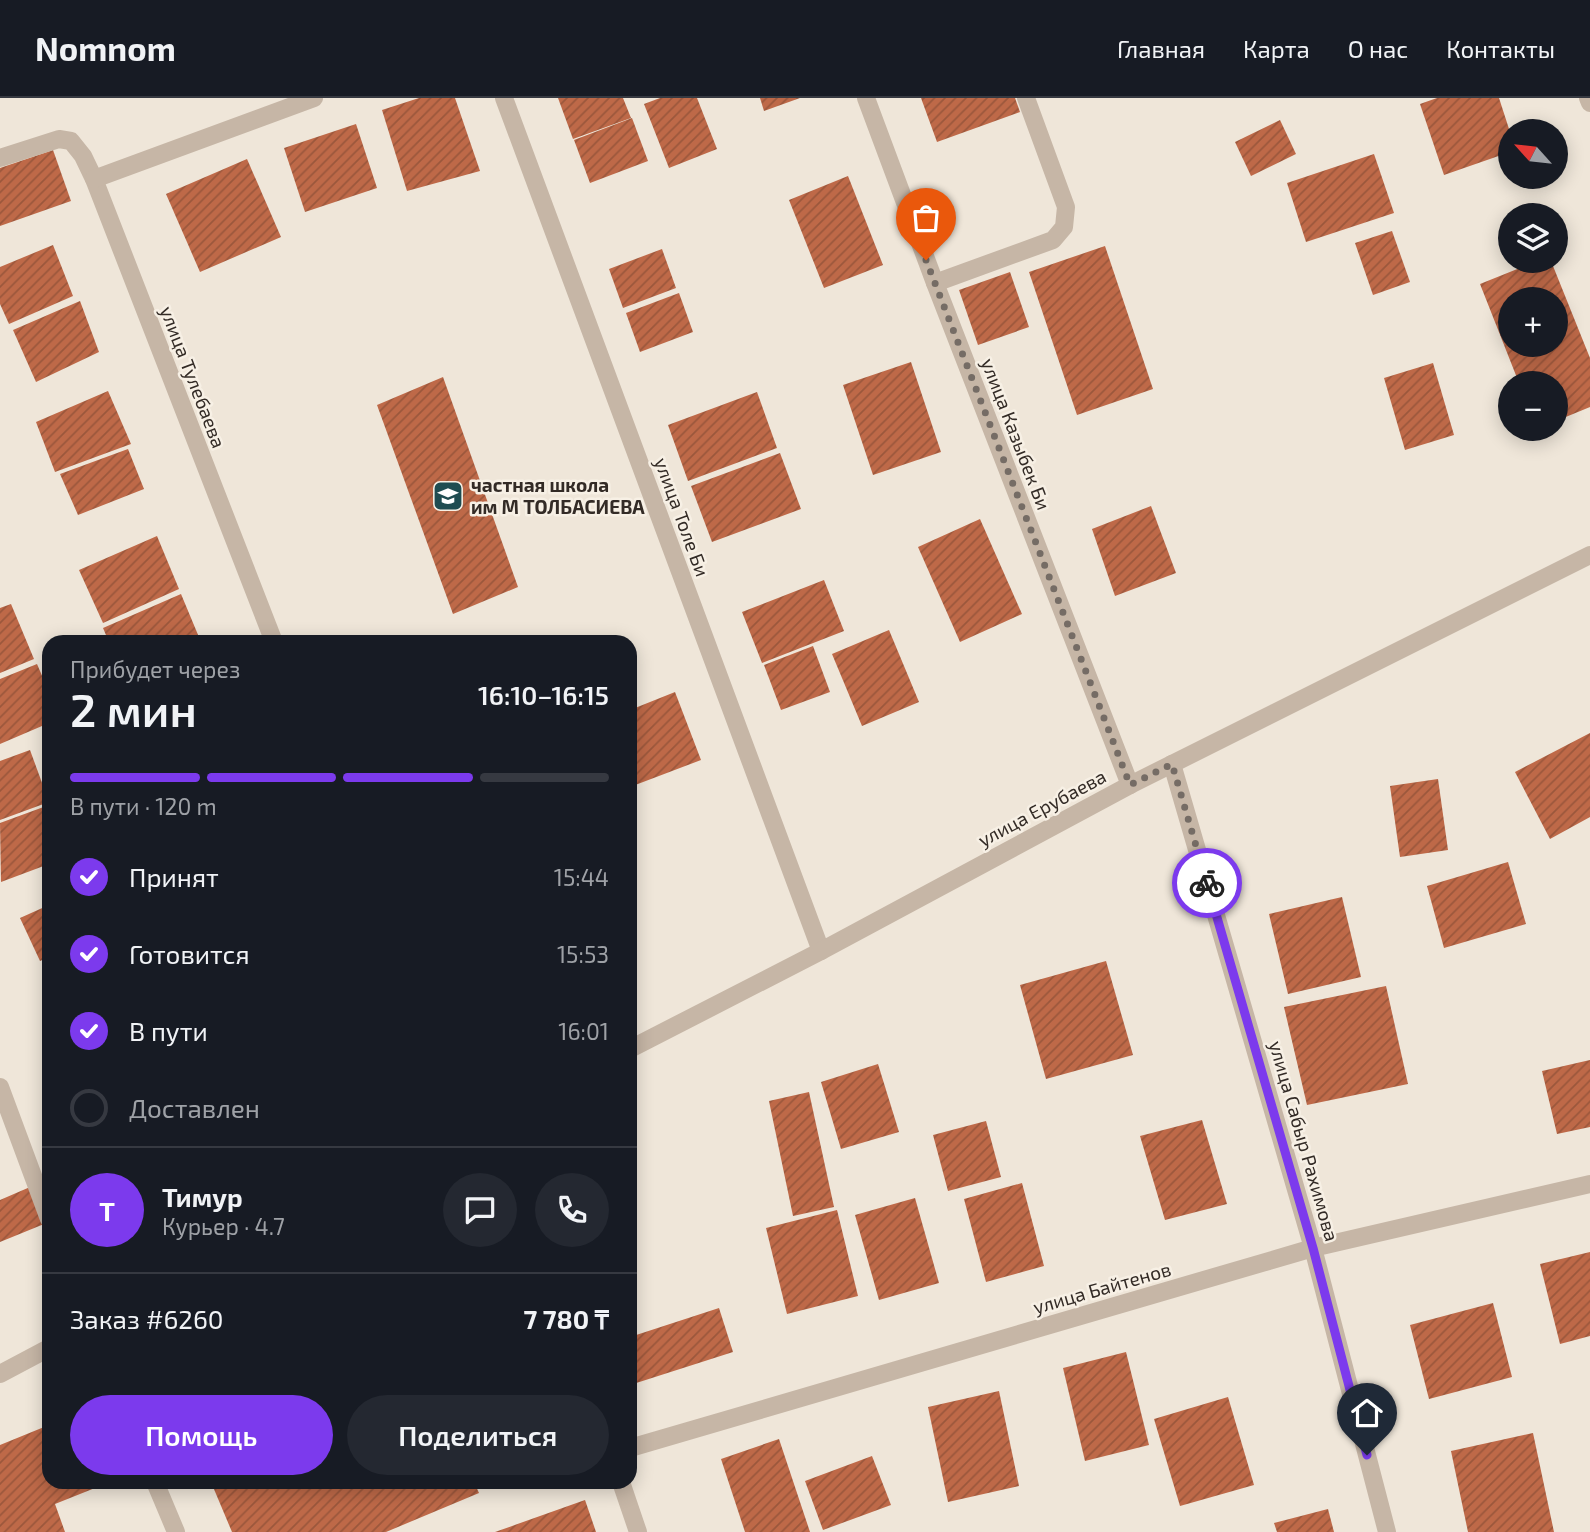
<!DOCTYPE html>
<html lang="ru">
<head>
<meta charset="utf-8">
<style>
  body { margin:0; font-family:"Exo 2",sans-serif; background:#242831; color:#f1f3f6; height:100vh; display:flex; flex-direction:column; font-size:26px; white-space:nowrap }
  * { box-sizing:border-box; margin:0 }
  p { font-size:23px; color:#9ea1a6 }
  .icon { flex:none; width:38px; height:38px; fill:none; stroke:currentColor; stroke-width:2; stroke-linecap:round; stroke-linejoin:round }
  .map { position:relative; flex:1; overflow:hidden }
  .panel { position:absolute; left:42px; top:537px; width:595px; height:854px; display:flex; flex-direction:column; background:#171b24; border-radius:21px; box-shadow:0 4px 18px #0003 }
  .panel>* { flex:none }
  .needle { width:46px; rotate:297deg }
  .tools { position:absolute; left:1498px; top:21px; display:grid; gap:14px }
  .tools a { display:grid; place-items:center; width:70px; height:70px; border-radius:50%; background:#171b24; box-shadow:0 4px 18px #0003; font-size:35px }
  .pin { position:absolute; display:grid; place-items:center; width:60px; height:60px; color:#fff; margin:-72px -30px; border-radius:50% 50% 50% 0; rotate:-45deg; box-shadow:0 0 7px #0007 }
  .pin .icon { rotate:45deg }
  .courier { position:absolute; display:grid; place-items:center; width:70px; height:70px; margin:-35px; border:5px solid #7c3aed; border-radius:50%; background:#fff; color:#222; box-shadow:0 2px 9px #0007 }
  .overview em { font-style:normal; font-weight:600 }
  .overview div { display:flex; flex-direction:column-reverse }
  .overview { display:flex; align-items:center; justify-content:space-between; height:119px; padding:0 28px }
  h1 { font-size:46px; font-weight:600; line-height:52px }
  .bar { display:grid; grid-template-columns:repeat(4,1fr); gap:10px 7px; align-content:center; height:84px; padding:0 28px }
  .bar i { height:9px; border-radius:5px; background:#363941 }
  .bar .active { background:#7c3aed }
  .bar p { grid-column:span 4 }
  .line { display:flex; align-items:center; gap:18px; padding:0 28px; border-top:2px solid #363941 }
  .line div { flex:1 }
  .round { display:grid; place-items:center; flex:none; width:74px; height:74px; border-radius:37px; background:#242831 }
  ol { padding:0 28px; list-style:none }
  li { display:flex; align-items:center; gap:21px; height:77px }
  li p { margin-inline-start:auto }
  li .icon { padding:7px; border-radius:50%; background:#7c3aed; color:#fff; stroke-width:4 }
  li:last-child { color:#9ea1a6 }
  li i { width:38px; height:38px; border:4px solid #363941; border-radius:50% }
  .primary-button { display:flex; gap:14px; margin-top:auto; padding:14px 28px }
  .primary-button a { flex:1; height:80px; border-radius:42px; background:#7c3aed; color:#fff; font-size:28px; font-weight:600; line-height:80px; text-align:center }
  .primary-button a+a { background:#242831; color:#f1f3f6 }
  header { display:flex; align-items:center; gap:42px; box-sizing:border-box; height:98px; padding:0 35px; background:#171b24; border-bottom:2px solid #363941 }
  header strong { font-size:33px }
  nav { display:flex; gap:38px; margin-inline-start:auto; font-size:24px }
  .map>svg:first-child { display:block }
  .building { fill:url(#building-hatch); fill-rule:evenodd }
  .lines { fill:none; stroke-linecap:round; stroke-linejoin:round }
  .minor { stroke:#c6b6a6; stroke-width:18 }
  .tertiary { stroke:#c6b6a6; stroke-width:18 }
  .done { stroke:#756c65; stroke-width:7; stroke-dasharray:0 12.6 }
  .route { stroke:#7c3aed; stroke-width:9 }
  .labels { text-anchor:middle; stroke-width:5; stroke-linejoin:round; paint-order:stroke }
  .street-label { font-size:19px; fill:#332b26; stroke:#f7f0e5 }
  .poi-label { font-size:19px; font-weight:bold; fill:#332b26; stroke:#f7f0e5; text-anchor:start }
</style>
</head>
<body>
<header>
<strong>Nomnom</strong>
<nav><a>Главная</a><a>Карта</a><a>О нас</a><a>Контакты</a></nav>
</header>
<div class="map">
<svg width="1590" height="1434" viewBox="0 0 1590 1434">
  <defs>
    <pattern id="building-hatch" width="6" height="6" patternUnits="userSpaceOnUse" patternTransform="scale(1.75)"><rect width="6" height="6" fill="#be6948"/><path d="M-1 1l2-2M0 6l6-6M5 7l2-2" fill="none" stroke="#9b573c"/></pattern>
  </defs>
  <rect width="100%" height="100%" fill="#efe6d9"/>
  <!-- building -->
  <g class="building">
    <polygon points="419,0 455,0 480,73 407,93 382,12"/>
    <polygon points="558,0 623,0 631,20 573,41"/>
    <polygon points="660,0 697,0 717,51 669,70 644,6"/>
    <polygon points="760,0 800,0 764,13"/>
    <polygon points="921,0 1015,0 1020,14 937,44"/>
    <polygon points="1437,0 1499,0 1510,34 1510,54 1444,77 1420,6"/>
    <polygon points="632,20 648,63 590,85 574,42"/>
    <polygon points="1280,22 1296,56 1251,78 1235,44"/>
    <polygon points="356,26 377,90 305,114 284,50"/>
    <polygon points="53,52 71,103 0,128 0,70"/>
    <polygon points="1374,56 1394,115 1306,144 1287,85"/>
    <polygon points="247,61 281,139 200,174 166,96"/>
    <polygon points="848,78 883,167 824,190 789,102"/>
    <polygon points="1392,133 1410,184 1373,197 1355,145"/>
    <polygon points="53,147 73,198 9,226 0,206 0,169"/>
    <polygon points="1105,148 1153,291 1077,317 1029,174"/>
    <polygon points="662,151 676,190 623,210 609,171"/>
    <path d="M1537 163H1551L1590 260V309L1556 323V285H1519L1480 186ZM1510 201H1556V247H1510Z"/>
    <polygon points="1010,174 1029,229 978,247 959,192"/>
    <polygon points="679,195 693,234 640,254 626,215"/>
    <polygon points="80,203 99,254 36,284 13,232"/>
    <polygon points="911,264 941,354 873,377 843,287"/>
    <polygon points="1433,265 1454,337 1405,352 1384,280"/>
    <polygon points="443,279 518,489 453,516 377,307"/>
    <polygon points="108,293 131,346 55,374 36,324"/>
    <polygon points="757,294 777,350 688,383 668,327"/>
    <polygon points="128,351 144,391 78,417 60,376"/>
    <polygon points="780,355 801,411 712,444 691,388"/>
    <polygon points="1151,408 1176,475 1115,498 1092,431"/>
    <polygon points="980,421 1022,516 960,544 918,449"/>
    <polygon points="157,438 179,491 103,525 79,472"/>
    <polygon points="824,482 844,533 762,565 742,514"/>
    <polygon points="181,496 201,544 109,544 103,530"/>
    <polygon points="11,506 34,561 0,575 0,510"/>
    <polygon points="889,532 919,604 862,628 832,556"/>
    <polygon points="813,548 830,594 781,612 764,567"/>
    <polygon points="37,566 49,594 49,625 0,646 0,581"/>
    <polygon points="675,594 701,662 630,689 630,612"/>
    <polygon points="1590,635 1590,719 1550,741 1515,674"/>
    <polygon points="30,652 49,704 0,722 0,663"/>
    <polygon points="1438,681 1448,752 1400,759 1390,688"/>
    <polygon points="49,707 49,766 1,784 0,725"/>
    <polygon points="1508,764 1526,826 1444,850 1427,788"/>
    <polygon points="1342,799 1361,879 1288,896 1269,816"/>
    <polygon points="49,807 49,859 40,863 20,820"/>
    <polygon points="1106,863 1133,957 1046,981 1020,887"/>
    <polygon points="49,865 49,882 42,868"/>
    <polygon points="1386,888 1408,986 1307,1007 1284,909"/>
    <polygon points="1590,962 1590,1029 1557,1036 1542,973"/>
    <polygon points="878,966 899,1034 841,1051 821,984"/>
    <polygon points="809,994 834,1109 793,1118 769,1003"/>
    <polygon points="1202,1022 1227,1106 1165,1122 1140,1038"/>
    <polygon points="986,1023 1001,1079 948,1093 933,1037"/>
    <polygon points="1022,1085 1044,1168 986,1184 964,1101"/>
    <polygon points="37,1086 49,1124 0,1144 0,1102"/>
    <polygon points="915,1100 939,1185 879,1202 855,1117"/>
    <polygon points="837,1112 858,1198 787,1216 766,1130"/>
    <polygon points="1590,1154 1590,1238 1560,1246 1540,1166"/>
    <polygon points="1493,1205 1512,1279 1429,1301 1410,1227"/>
    <polygon points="719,1210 733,1254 630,1287 630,1239"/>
    <polygon points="1126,1254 1149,1347 1085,1363 1063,1270"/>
    <polygon points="999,1293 1019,1388 948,1404 928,1309"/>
    <polygon points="1228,1299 1254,1387 1180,1408 1154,1321"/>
    <polygon points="49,1327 49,1384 110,1384 55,1406 65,1434 0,1434 0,1347"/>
    <polygon points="1533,1335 1554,1434 1468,1434 1451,1353"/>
    <polygon points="779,1341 810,1434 745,1434 721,1361"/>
    <polygon points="872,1358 891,1407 823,1432 805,1383"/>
    <polygon points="211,1384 474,1384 479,1395 386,1434 232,1434"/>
    <polygon points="585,1402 596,1434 495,1434"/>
    <polygon points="1328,1411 1334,1434 1277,1434 1274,1425"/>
  </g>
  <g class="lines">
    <!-- minor -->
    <g class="minor">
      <polyline points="504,0 821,853"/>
      <polyline points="866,0 935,185 1130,687"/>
      <polyline points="1588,0 1590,5"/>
      <polyline points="0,60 59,41 71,43 83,58 94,81 274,544"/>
      <polyline points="94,81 314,0"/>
      <polyline points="935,185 1053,142 1064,129 1066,109 1026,0"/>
      <polyline points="1172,666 1313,1150 1387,1434"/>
      <polyline points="0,989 49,1121"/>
      <polyline points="630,1350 1313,1150 1590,1086"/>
      <polyline points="155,1384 176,1434"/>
      <polyline points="621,1384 638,1434"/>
    </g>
    <!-- tertiary -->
    <g class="tertiary">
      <polyline points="630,951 821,853 1130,687 1590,457"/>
      <polyline points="0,1276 49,1250"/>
    </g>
  </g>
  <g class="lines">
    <!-- done -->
    <polyline class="done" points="926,162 1130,687 1172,666 1207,785"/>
    <!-- route -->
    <polyline class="route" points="1207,785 1313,1150 1367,1357"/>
  </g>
  <!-- icons -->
  <defs>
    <g id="school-square" transform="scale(1.575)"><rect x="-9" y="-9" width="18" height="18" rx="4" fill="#1f4c51" stroke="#f7f0e5"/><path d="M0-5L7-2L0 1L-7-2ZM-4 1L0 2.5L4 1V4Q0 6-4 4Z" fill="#fff"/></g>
  </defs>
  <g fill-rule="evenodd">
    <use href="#school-square" x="448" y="398"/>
  </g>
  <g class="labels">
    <!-- street labels -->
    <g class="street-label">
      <text transform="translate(193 279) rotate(69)" y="7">улица Тулебаева</text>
      <text transform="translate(1016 336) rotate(69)" y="7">улица Казыбек Би</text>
      <text transform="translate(682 419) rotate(70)" y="7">улица Толе Би</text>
      <text transform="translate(1042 710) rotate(-28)" y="7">улица Ерубаева</text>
      <text transform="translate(1304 1043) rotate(74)" y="7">улица Сабыр Рахимова</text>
      <text transform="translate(1102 1190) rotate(-16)" y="7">улица Байтенов</text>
    </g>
    <!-- poi labels -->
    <g class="poi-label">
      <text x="471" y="394">частная школа<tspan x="471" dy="22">им М ТОЛБАСИЕВА</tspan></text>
    </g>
  </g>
</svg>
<div class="tools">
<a><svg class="needle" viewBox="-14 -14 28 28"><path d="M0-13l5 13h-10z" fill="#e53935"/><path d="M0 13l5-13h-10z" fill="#9ea1a6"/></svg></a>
<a><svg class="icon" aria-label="layers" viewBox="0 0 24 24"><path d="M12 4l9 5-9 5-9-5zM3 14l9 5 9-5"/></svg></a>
<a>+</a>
<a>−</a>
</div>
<div class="pin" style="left:926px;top:162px;background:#ea580c"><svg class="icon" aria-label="bag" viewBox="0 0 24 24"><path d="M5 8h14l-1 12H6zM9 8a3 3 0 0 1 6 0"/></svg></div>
<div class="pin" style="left:1367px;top:1357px;background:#1f2937"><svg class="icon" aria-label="home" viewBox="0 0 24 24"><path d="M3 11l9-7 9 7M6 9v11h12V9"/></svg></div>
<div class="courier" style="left:1207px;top:785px"><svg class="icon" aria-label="bike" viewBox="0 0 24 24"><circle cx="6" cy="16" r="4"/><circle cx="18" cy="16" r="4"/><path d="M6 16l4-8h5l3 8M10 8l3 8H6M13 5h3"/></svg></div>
<section class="panel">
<div class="overview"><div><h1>2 мин</h1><p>Прибудет через</p></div><em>16:10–16:15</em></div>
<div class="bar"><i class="active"></i><i class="active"></i><i class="active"></i><i></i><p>В пути · 120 m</p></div>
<ol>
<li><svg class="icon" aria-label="check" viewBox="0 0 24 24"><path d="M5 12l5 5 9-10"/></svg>Принят<p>15:44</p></li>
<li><svg class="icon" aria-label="check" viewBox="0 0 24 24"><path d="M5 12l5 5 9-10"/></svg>Готовится<p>15:53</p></li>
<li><svg class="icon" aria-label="check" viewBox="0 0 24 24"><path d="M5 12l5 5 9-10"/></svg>В пути<p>16:01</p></li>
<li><i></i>Доставлен</li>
</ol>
<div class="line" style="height:126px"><b class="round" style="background:#7c3aed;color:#fff">Т</b><div><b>Тимур</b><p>Курьер · 4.7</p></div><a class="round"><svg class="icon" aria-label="chat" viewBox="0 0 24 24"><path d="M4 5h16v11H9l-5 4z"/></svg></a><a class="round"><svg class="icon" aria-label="phone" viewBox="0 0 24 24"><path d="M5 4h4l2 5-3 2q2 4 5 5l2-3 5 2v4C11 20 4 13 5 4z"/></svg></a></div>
<div class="line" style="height:91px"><div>Заказ #6260</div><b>7 780 ₸</b></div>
<div class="primary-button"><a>Помощь</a><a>Поделиться</a></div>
</section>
</div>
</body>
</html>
